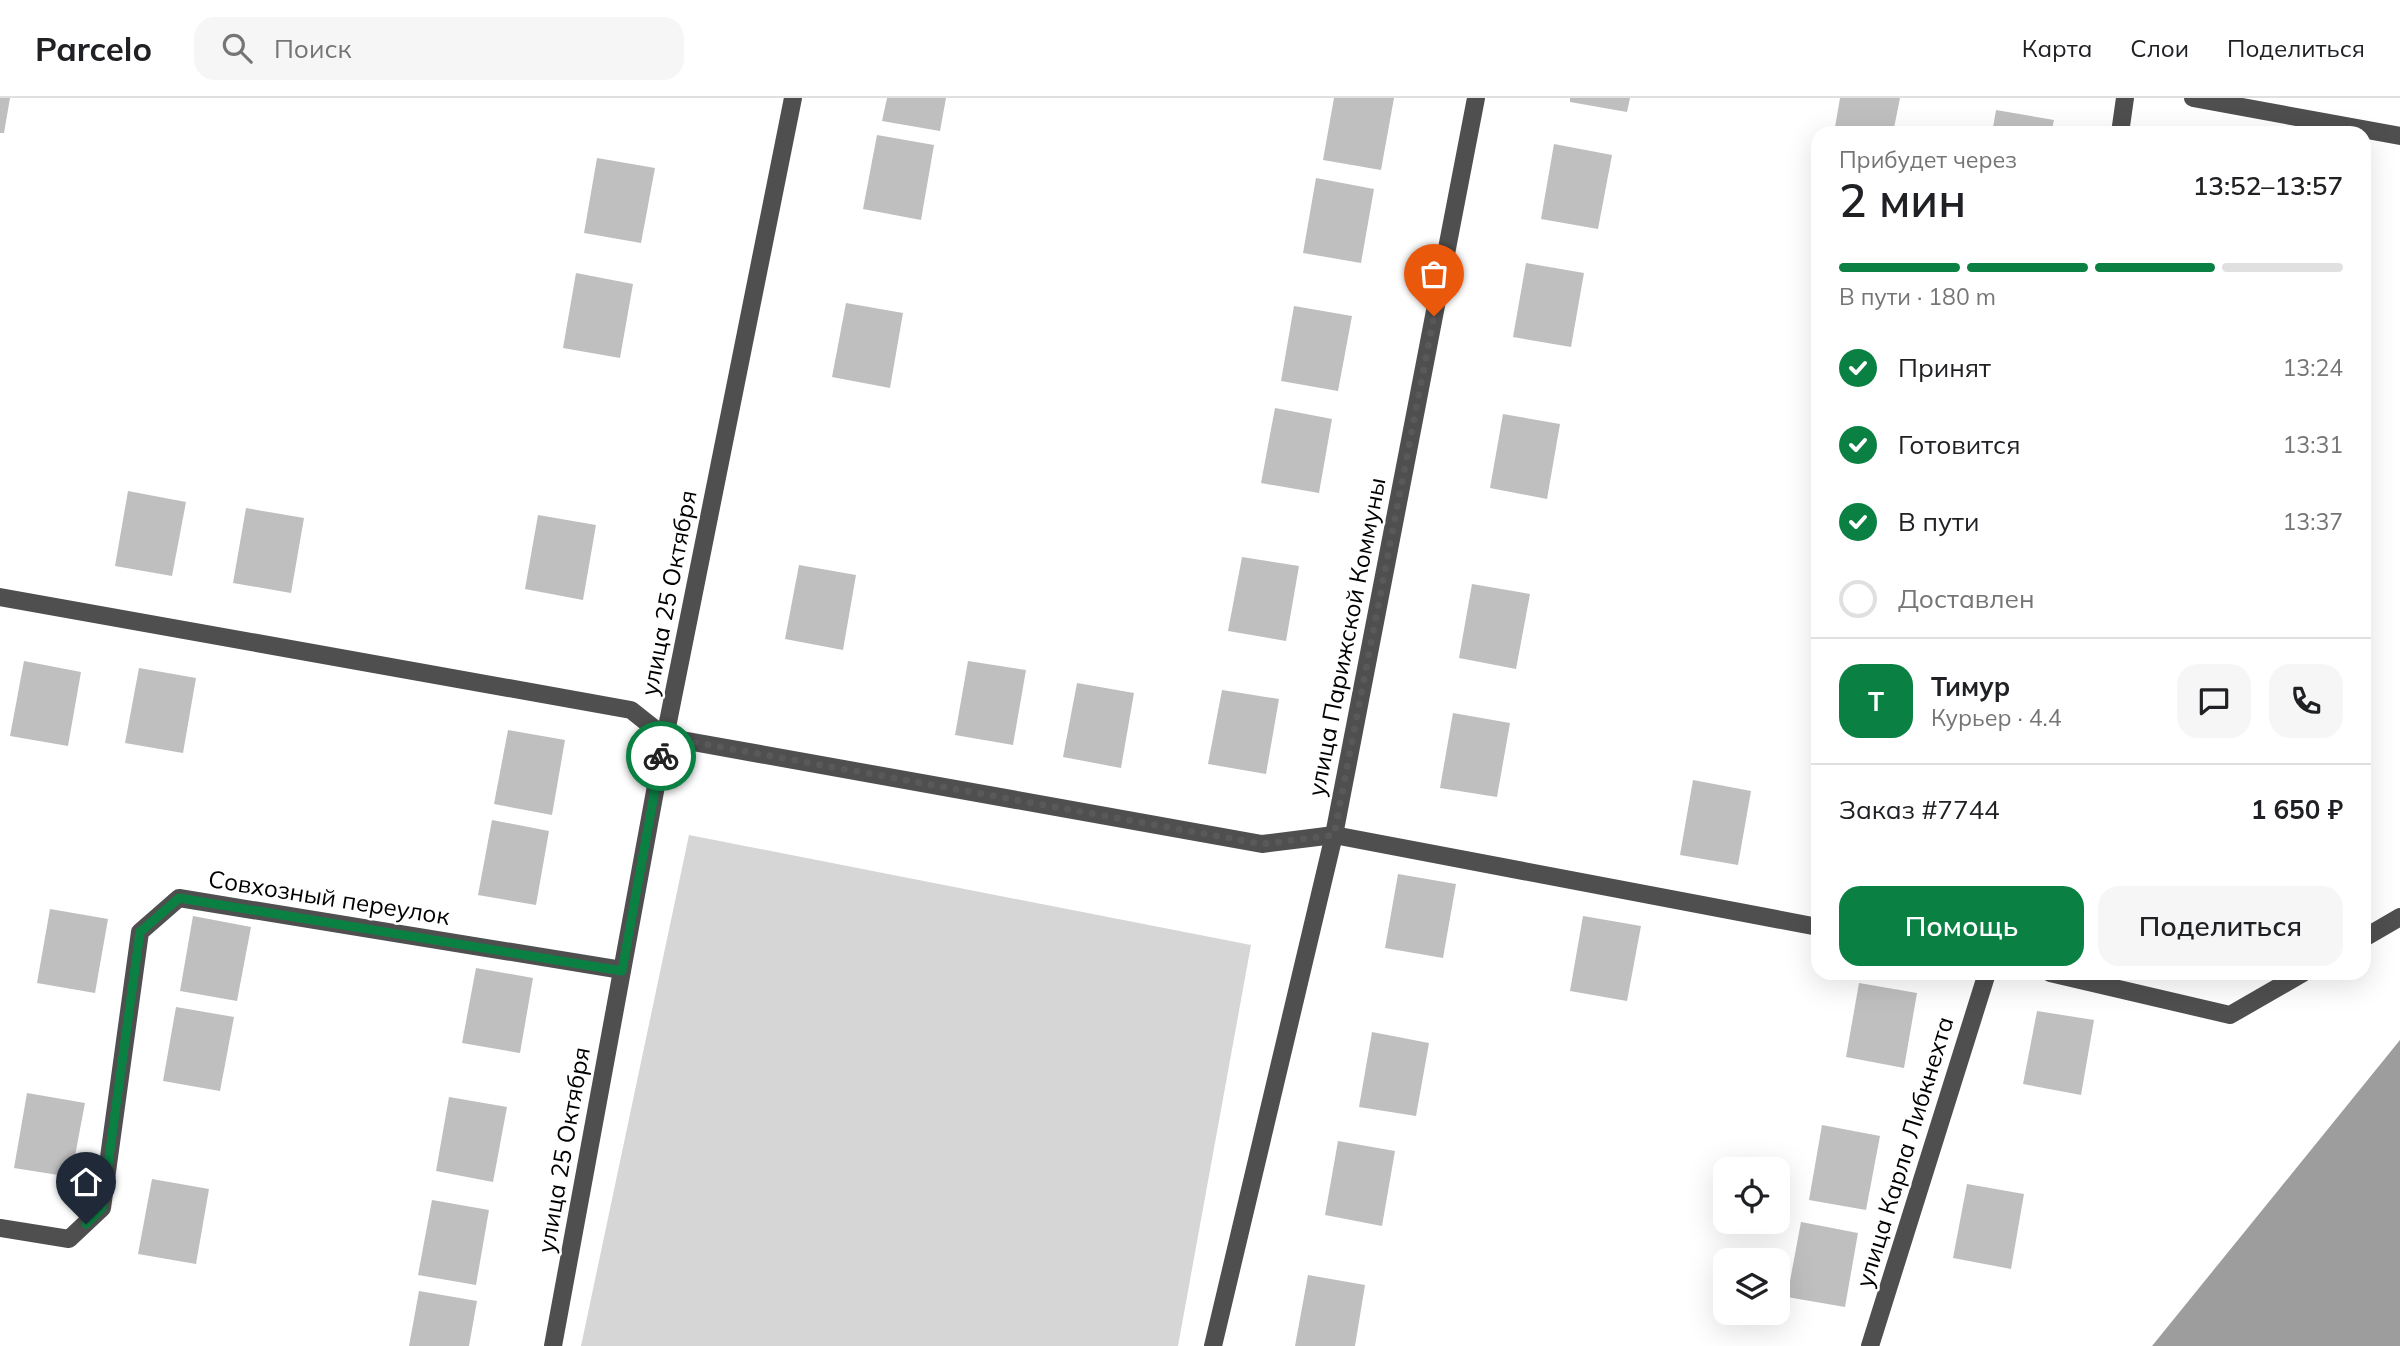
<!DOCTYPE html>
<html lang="ru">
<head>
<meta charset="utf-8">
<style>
  body { margin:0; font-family:Mulish,sans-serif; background:#f6f6f6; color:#202124; height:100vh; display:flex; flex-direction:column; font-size:26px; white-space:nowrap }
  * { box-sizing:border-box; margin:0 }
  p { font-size:23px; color:#757577 }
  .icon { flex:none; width:38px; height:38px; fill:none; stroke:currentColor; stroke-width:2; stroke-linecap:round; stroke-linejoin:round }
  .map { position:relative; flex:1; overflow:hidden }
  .side { position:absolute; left:1811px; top:28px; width:560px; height:854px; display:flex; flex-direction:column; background:#fff; border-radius:21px; box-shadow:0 7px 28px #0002 }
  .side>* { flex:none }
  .controls { position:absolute; left:1713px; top:1059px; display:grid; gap:14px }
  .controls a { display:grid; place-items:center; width:77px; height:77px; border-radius:14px; background:#fff; box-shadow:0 7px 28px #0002; font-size:35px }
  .pin { position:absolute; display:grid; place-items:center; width:60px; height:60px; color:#fff; margin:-72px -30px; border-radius:50% 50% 50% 0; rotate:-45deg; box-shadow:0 0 7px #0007 }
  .pin .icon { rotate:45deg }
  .courier { position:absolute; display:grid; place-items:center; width:70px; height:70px; margin:-35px; border:5px solid #0b8043; border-radius:50%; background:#fff; color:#222; box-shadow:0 2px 9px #0007 }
  .overview em { font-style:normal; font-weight:600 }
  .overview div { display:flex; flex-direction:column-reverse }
  .overview { display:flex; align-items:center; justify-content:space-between; height:119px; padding:0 28px }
  h1 { font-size:46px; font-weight:600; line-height:52px }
  .bar { display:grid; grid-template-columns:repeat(4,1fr); gap:10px 7px; align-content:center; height:84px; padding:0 28px }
  .bar i { height:9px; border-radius:5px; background:#e0e0e0 }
  .bar .current { background:#0b8043 }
  .bar p { grid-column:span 4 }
  .line { display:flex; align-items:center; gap:18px; padding:0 28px; border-top:2px solid #e0e0e0 }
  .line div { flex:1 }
  .round { display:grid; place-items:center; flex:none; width:74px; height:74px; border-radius:21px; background:#f6f6f6 }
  ol { padding:0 28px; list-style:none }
  li { display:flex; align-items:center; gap:21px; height:77px }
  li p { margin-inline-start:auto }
  li .icon { padding:7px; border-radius:50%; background:#0b8043; color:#fff; stroke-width:4 }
  li:last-child { color:#757577 }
  li i { width:38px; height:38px; border:4px solid #e0e0e0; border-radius:50% }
  .cta { display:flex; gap:14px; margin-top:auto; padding:14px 28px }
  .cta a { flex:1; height:80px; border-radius:21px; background:#0b8043; color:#fff; font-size:28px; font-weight:600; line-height:80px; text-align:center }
  .cta a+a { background:#f6f6f6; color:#202124 }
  header { display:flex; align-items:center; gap:42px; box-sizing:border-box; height:98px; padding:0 35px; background:#fff; border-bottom:2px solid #e0e0e0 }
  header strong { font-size:33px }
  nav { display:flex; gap:38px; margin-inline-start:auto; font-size:24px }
  .search { width:490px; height:63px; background:#f6f6f6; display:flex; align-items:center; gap:18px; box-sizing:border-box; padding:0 24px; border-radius:21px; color:#757577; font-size:26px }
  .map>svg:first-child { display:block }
  .green { fill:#d6d6d6 }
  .water { fill:#9d9d9d }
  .building { fill:#bfbfbf }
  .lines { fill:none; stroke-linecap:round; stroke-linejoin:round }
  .minor { stroke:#4f4f4f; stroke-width:18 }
  .done { stroke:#595959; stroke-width:7; stroke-dasharray:0 12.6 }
  .route { stroke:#0b8043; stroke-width:9 }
  .labels { text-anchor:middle; stroke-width:5; stroke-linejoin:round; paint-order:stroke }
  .street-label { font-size:24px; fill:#000; stroke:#fff }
</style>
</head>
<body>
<header>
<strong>Parcelo</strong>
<div class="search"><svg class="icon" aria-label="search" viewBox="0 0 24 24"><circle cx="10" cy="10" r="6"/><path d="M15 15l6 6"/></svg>Поиск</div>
<nav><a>Карта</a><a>Слои</a><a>Поделиться</a></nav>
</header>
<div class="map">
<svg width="2400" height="1248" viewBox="0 0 2400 1248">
  <rect width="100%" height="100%" fill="#fff"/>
  <!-- green -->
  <polygon class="green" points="689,737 1251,847 1178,1248 581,1248"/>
  <!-- water -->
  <polygon class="water" points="2400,942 2400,1248 2152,1248"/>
  <!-- building -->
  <g class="building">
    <polygon points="0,0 10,0 4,35 0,35"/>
    <polygon points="887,0 946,0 940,33 882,23"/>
    <polygon points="1334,0 1394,0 1381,72 1323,62"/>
    <polygon points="1570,0 1630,0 1627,14 1570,4"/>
    <polygon points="1840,0 1900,0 1893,35 1834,35"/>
    <polygon points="1996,12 2054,22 2051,35 1992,35"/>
    <polygon points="877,37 934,47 921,122 863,111"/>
    <polygon points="1554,46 1612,57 1598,131 1541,121"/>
    <polygon points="597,60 655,70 641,145 584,135"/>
    <polygon points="1316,80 1374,91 1361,165 1303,155"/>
    <polygon points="1526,165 1584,175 1571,249 1513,239"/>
    <polygon points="576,175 633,186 620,260 563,250"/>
    <polygon points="846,205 903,215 890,290 832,279"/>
    <polygon points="1294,208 1352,218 1338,293 1281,283"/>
    <polygon points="1275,310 1332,321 1319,395 1261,385"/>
    <polygon points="1503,316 1560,326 1547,401 1490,390"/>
    <polygon points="128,393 186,404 172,478 115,468"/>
    <polygon points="246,410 304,420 291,495 233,485"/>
    <polygon points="538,417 596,427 583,502 525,491"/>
    <polygon points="1242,459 1299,468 1286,543 1228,533"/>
    <polygon points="799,467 856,477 843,552 785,541"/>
    <polygon points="1472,486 1530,496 1516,571 1459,560"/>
    <polygon points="24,563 81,574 68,648 10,638"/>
    <polygon points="968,563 1026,572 1013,647 955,637"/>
    <polygon points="139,570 196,580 183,655 125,645"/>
    <polygon points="1077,585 1134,595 1121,670 1063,659"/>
    <polygon points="1222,592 1279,601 1266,676 1208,666"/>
    <polygon points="1453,615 1510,625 1497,699 1440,690"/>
    <polygon points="508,632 565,642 552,717 494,706"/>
    <polygon points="1693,682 1751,693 1738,767 1680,757"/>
    <polygon points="492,722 549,733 536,807 478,797"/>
    <polygon points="1398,776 1456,786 1443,860 1385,850"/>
    <polygon points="50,811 108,821 95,895 37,885"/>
    <polygon points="193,818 251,829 237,903 180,893"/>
    <polygon points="1583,818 1641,828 1627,903 1570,893"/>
    <polygon points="476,870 533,880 520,955 462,945"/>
    <polygon points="1859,885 1917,895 1904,970 1846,959"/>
    <polygon points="176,909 234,919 220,993 163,983"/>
    <polygon points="2037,913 2094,922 2081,997 2023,986"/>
    <polygon points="1372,934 1429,945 1416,1018 1359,1009"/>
    <polygon points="27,995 85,1005 71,1079 14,1070"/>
    <polygon points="449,999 507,1009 493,1084 436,1073"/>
    <polygon points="1822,1027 1880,1038 1866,1112 1809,1102"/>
    <polygon points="1338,1043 1395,1053 1382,1128 1325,1117"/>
    <polygon points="152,1081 209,1091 196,1166 138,1156"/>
    <polygon points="1967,1086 2024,1096 2011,1171 1953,1160"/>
    <polygon points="432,1102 489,1112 476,1187 418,1177"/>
    <polygon points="1801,1124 1858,1135 1845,1209 1787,1199"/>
    <polygon points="1308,1177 1365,1187 1355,1248 1295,1248"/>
    <polygon points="419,1193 477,1203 469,1248 409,1248"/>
  </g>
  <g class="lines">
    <!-- minor -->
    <g class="minor">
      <polyline points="2193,0 2400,38"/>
      <polyline points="2120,35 2125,0"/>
      <polyline points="0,499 631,612 665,639 1262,746 1334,737 1818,829"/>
      <polyline points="2364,840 2400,819"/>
      <polyline points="2050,875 2230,917 2303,875"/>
      <polyline points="0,1130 69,1141 102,1110 140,834 179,800 622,872"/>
      <polyline points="553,1248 665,639 793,0"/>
      <polyline points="1213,1248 1334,737 1476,0"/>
      <polyline points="1870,1248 1987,875"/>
    </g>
  </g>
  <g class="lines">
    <!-- done -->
    <polyline class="done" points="661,658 665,639 1262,746 1334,737 1434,218"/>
    <!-- route -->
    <polyline class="route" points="86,1126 102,1110 140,834 179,800 622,873 661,658"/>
  </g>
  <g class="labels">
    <!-- street labels -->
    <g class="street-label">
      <text transform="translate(669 495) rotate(-79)" y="8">улица 25 Октября</text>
      <text transform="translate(1347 539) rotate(-79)" y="8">улица Парижской Коммуны</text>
      <text transform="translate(329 800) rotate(9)" y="8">Совхозный переулок</text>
      <text transform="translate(564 1052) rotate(-80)" y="8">улица 25 Октября</text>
      <text transform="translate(1905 1054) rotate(-73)" y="8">улица Карла Либкнехта</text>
    </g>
  </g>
</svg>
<div class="controls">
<a><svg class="icon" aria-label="locate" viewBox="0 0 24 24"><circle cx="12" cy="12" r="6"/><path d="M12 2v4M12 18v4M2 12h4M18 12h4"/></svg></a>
<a><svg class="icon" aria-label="layers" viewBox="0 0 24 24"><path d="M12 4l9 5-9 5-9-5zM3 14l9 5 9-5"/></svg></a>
</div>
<div class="pin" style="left:1434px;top:218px;background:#ea580c"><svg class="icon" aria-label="bag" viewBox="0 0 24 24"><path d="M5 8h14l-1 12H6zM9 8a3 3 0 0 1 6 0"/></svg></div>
<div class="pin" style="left:86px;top:1126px;background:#1f2937"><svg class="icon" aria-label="home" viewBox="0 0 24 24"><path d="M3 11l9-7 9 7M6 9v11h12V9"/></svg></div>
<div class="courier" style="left:661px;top:658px"><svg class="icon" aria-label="bike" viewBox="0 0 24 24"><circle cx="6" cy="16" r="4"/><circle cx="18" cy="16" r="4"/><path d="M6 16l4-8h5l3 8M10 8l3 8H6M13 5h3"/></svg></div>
<section class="side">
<div class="overview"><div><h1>2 мин</h1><p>Прибудет через</p></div><em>13:52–13:57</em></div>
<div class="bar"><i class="current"></i><i class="current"></i><i class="current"></i><i></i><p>В пути · 180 m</p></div>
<ol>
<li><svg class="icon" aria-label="check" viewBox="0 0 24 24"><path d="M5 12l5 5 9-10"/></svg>Принят<p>13:24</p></li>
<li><svg class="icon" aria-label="check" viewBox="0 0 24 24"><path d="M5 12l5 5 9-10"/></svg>Готовится<p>13:31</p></li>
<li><svg class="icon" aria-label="check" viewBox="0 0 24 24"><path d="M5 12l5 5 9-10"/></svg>В пути<p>13:37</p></li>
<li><i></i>Доставлен</li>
</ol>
<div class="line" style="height:126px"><b class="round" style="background:#0b8043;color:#fff">Т</b><div><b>Тимур</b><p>Курьер · 4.4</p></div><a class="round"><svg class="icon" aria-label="chat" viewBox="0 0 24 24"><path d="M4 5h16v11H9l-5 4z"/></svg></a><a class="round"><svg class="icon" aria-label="phone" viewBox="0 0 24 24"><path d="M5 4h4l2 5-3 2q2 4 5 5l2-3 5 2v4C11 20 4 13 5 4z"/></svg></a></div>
<div class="line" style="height:91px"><div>Заказ #7744</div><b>1 650 ₽</b></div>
<div class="cta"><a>Помощь</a><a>Поделиться</a></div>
</section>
</div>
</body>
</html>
